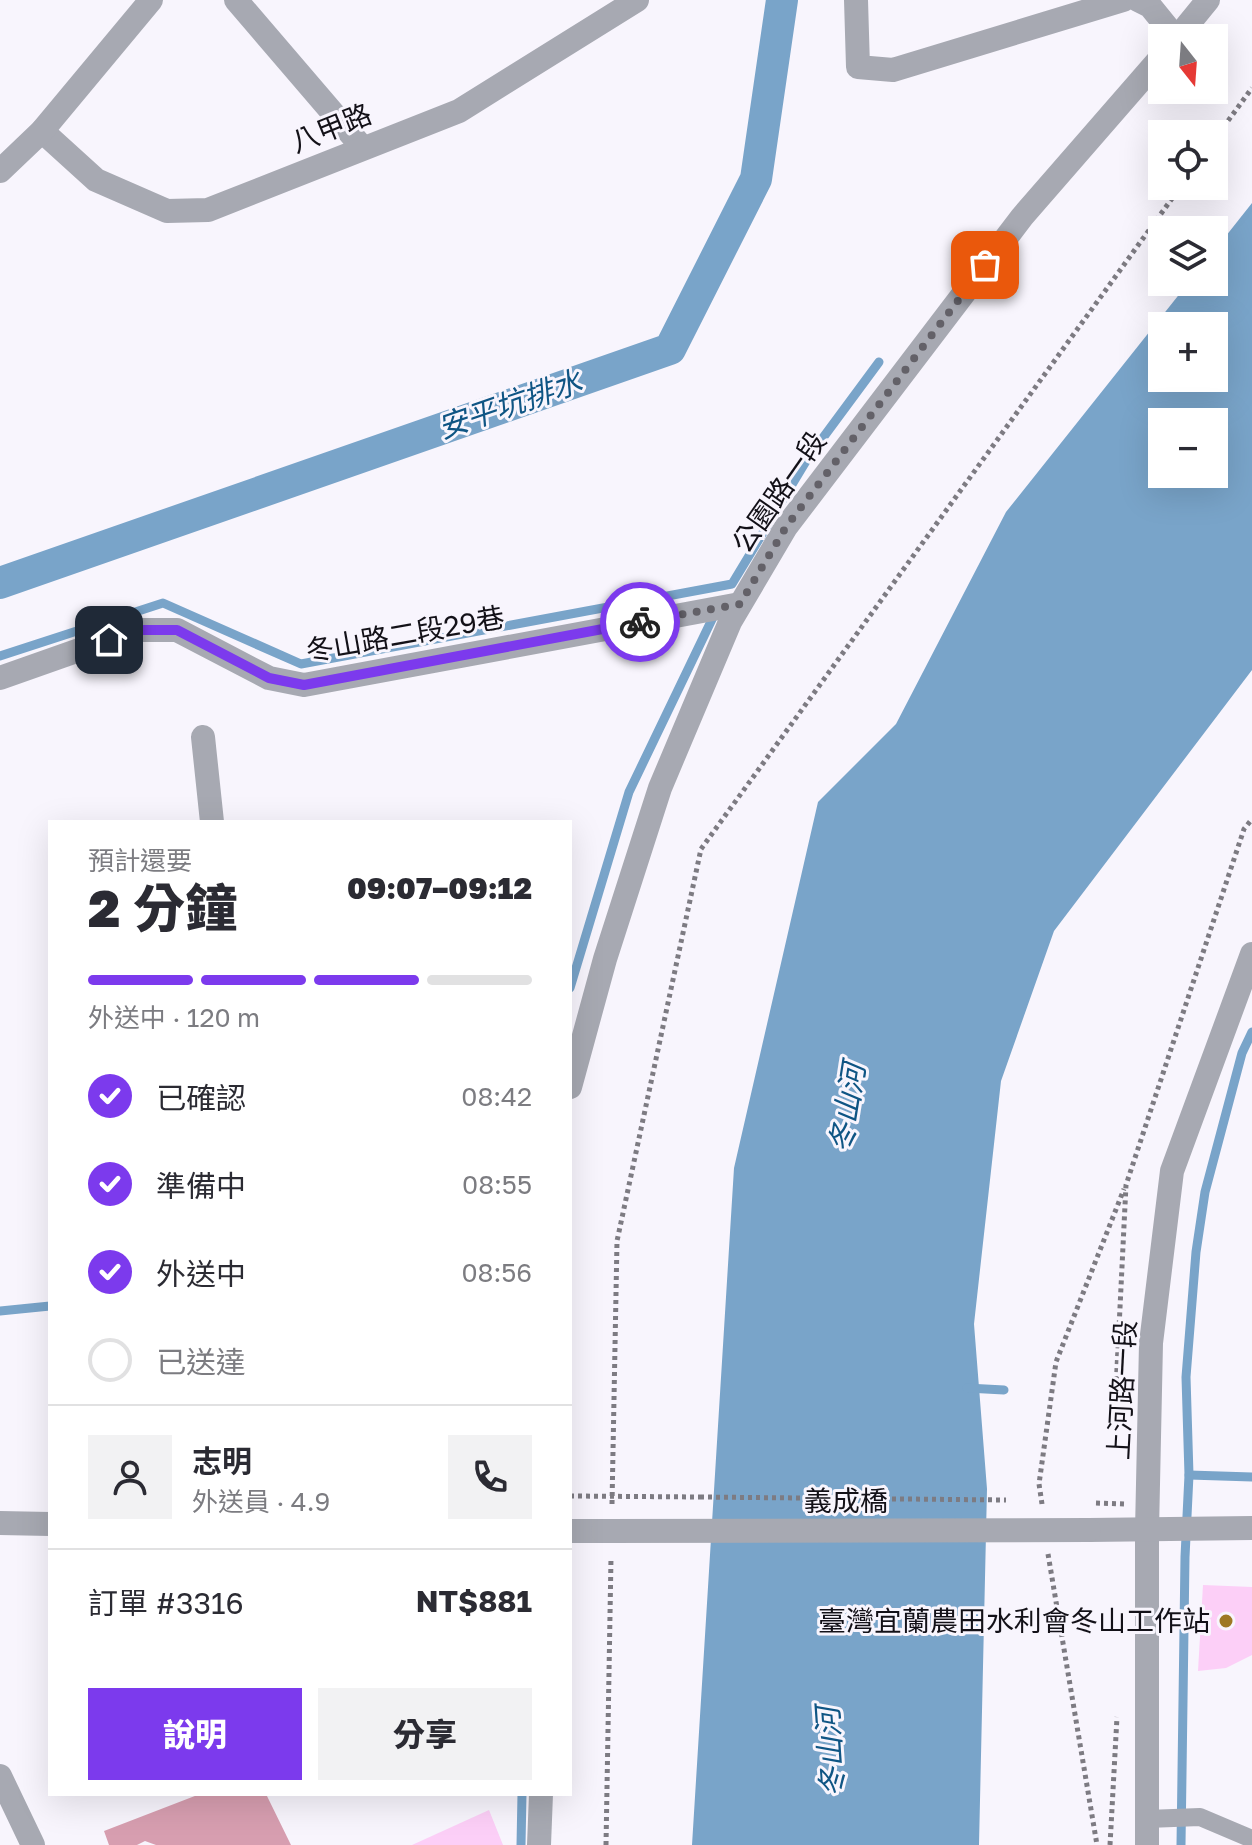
<!DOCTYPE html>
<html lang="zh-TW">
<head>
<meta charset="utf-8">
<style>
  body { margin:0; font-family:"Golos Text","Noto Sans TC",sans-serif; background:#f2f2f3; color:#2b2b33; height:100vh; display:flex; flex-direction:column; font-size:30px; white-space:nowrap }
  * { box-sizing:border-box; margin:0 }
  p { font-size:26px; color:#7c7c81 }
  .icon { flex:none; width:44px; height:44px; fill:none; stroke:currentColor; stroke-width:2; stroke-linecap:round; stroke-linejoin:round }
  .map { position:relative; flex:1; overflow:hidden }
  .sheet { position:absolute; left:48px; top:820px; width:524px; height:976px; display:flex; flex-direction:column; background:#fff; border-radius:0px; box-shadow:0 8px 32px #0002 }
  .sheet>* { flex:none }
  .needle { width:52px; rotate:163deg }
  .fabs { position:absolute; left:1148px; top:24px; display:grid; gap:16px }
  .fabs a { display:grid; place-items:center; width:80px; height:80px; border-radius:0px; background:#fff; box-shadow:0 8px 32px #0002; font-size:40px }
  .pin { position:absolute; display:grid; place-items:center; width:68px; height:68px; color:#fff; margin:-34px; border-radius:16px; box-shadow:0 4px 12px #0006 }
  .courier { position:absolute; display:grid; place-items:center; width:80px; height:80px; margin:-40px; border:6px solid #7c3aed; border-radius:50%; background:#fff; color:#222; box-shadow:0 2px 10px #0007 }
  .headline em { font-style:normal; font-weight:800 }
  .headline div { display:flex; flex-direction:column-reverse }
  .headline { display:flex; align-items:center; justify-content:space-between; height:136px; padding:0 40px }
  h1 { font-size:52px; font-weight:800; line-height:60px }
  .bar { display:grid; grid-template-columns:repeat(4,1fr); gap:12px 8px; align-content:center; height:96px; padding:0 40px }
  .bar i { height:10px; border-radius:6px; background:#e1e1e2 }
  .bar .active { background:#7c3aed }
  .bar p { grid-column:span 4 }
  .line { display:flex; align-items:center; gap:20px; padding:0 40px; border-top:2px solid #e1e1e2 }
  .line div { flex:1 }
  .round { display:grid; place-items:center; flex:none; width:84px; height:84px; border-radius:0px; background:#f2f2f3 }
  ol { padding:0 40px; list-style:none }
  li { display:flex; align-items:center; gap:24px; height:88px }
  li p { margin-inline-start:auto }
  li .icon { padding:8px; border-radius:50%; background:#7c3aed; color:#fff; stroke-width:4 }
  li:last-child { color:#7c7c81 }
  li i { width:44px; height:44px; border:4px solid #e1e1e2; border-radius:50% }
  .action { display:flex; gap:16px; margin-top:auto; padding:16px 40px }
  .action a { flex:1; height:92px; border-radius:0px; background:#7c3aed; color:#fff; font-size:32px; font-weight:800; line-height:92px; text-align:center }
  .action a+a { background:#f2f2f3; color:#2b2b33 }
  .map>svg:first-child { display:block }
  .forest { fill:#d79eb0 }
  .water { fill:#79a4c9; fill-rule:evenodd }
  .lines { fill:none; stroke-linecap:round; stroke-linejoin:round }
  .stream { stroke:#79a4c9; stroke-width:9 }
  .canal { stroke:#79a4c9; stroke-width:32 }
  .building { fill:#fccff7 }
  .path { stroke:#7d7b82; stroke-width:5; stroke-dasharray:4 4; stroke-linecap:butt }
  .service { stroke:#a7a9b2; stroke-width:18 }
  .minor { stroke:#a7a9b2; stroke-width:24 }
  .tertiary { stroke:#a7a9b2; stroke-width:24 }
  .path-bridge { stroke:#7d7b82; stroke-width:5; stroke-dasharray:4 4; stroke-linecap:butt }
  .tertiary-bridge { stroke:#a7a9b2; stroke-width:24 }
  .done { stroke:#636168; stroke-width:8; stroke-dasharray:0 14.4 }
  .route { stroke:#7c3aed; stroke-width:10 }
  .poi-dot { fill:#9e7824; stroke:#f8f5fd; stroke-width:3 }
  .labels { text-anchor:middle; stroke-width:6; stroke-linejoin:round; paint-order:stroke }
  .street-label { font-size:28px; fill:#131118; stroke:#f8f5fd }
  .poi-label { font-size:28px; fill:#131118; stroke:#f8f5fd; text-anchor:end }
  .water-label { font-size:30px; font-style:italic; fill:#0f5584; stroke:#f8f5fd }
</style>
</head>
<body>
<div class="map">
<svg width="1252" height="1845" viewBox="0 0 1252 1845">
  <rect width="100%" height="100%" fill="#f8f5fd"/>
  <!-- forest -->
  <polygon class="forest" points="200,1794 266,1794 291,1845 156,1845 145,1841 137,1845 109,1845 104,1831"/>
  <!-- water -->
  <path class="water" d="M1252 203V670L1054 931 1001 1081 974 1324 987 1489 979 1845H692L734 1168 818 802 896 724 1006 512 1189 282H1214V251ZM1162 326H1214V378H1162ZM1162 422H1214V474H1162Z"/>
  <g class="lines">
    <!-- stream -->
    <g class="stream">
      <polyline points="0,656 163,603 301,664 732,584 808,458 879,362"/>
      <polyline points="570,988 629,792 716,611"/>
      <polyline points="0,1311 50,1306"/>
      <polyline points="967,1388 1004,1390"/>
      <polyline points="1189,1475 1252,1477"/>
      <polyline points="521,1845 522,1794"/>
      <polyline points="1181,1845 1185,1557 1189,1475 1186,1377 1196,1252 1205,1192 1242,1053 1252,1032"/>
    </g>
    <!-- canal -->
    <polyline class="canal" points="0,583 670,349 756,179 782,0"/>
  </g>
  <!-- building -->
  <g class="building">
    <polygon points="1203,1585 1252,1587 1252,1655 1226,1668 1198,1671"/>
    <polygon points="489,1810 503,1845 412,1845"/>
  </g>
  <g class="lines">
    <!-- path -->
    <g class="path">
      <polyline points="1214,140 1252,88"/>
      <polyline points="1120,1428 1116,1389 1126,1185 1244,829 1252,819"/>
      <polyline points="570,1496 700,1497"/>
      <polyline points="612,1504 617,1241 701,849 1181,186"/>
      <polyline points="1042,1504 1039,1484 1056,1362 1124,1189"/>
      <polyline points="1048,1554 1097,1845"/>
      <polyline points="606,1845 611,1558"/>
      <polyline points="1110,1845 1117,1717"/>
    </g>
    <!-- service -->
    <polyline class="service" points="1147,1819 1200,1817 1252,1839"/>
    <!-- minor -->
    <g class="minor">
      <polyline points="236,0 362,147"/>
      <polyline points="856,0 858,67 893,70 1123,0"/>
      <polyline points="1138,0 1150,6 1176,38"/>
      <polyline points="1177,38 1208,0"/>
      <polyline points="42,131 96,180 167,211 208,210 459,111 637,0"/>
      <polyline points="0,678 136,630 177,630 269,678 304,685 740,604"/>
      <polyline points="203,737 212,822"/>
      <polyline points="570,1087 605,959 660,788 730,622 786,527 1022,217 1162,56"/>
      <polyline points="0,1776 33,1845"/>
      <polyline points="539,1845 541,1794"/>
      <polyline points="1147,1845 1147,1531 1151,1343 1172,1171 1252,954"/>
    </g>
    <!-- tertiary -->
    <g class="tertiary">
      <polyline points="0,171 42,131 151,0"/>
      <polyline points="0,1523 50,1524"/>
      <polyline points="1089,1530 1252,1528"/>
      <polyline points="570,1531 603,1531"/>
    </g>
    <!-- path-bridge -->
    <g class="path-bridge">
      <polyline points="700,1497 1006,1500"/>
      <polyline points="1096,1503 1127,1504"/>
    </g>
    <!-- tertiary-bridge -->
    <polyline class="tertiary-bridge" points="603,1531 1089,1530"/>
  </g>
  <g class="lines">
    <!-- done -->
    <polyline class="done" points="640,622 740,604 786,527 985,265"/>
    <!-- route -->
    <polyline class="route" points="109,640 136,630 177,630 269,678 304,685 640,622"/>
  </g>
  <!-- markers -->
  <circle class="poi-dot" cx="1226" cy="1621" r="8"/>
  <g class="labels">
    <!-- street labels -->
    <g class="street-label">
      <text transform="translate(331 128) rotate(-22)" y="10">八甲路</text>
      <text transform="translate(779 492) rotate(-55)" y="10">公園路一段</text>
      <text transform="translate(405 634) rotate(-10)" y="10">冬山路二段29巷</text>
      <text transform="translate(1122 1390) rotate(-87)" y="10">上河路一段</text>
      <text x="846" y="1511">義成橋</text>
    </g>
    <!-- poi labels -->
    <g class="poi-label">
      <text x="1210" y="1631">臺灣宜蘭農田水利會冬山工作站</text>
    </g>
    <!-- water labels -->
    <g class="water-label">
      <text transform="translate(510 405) rotate(-19)" y="10">安平坑排水</text>
      <text transform="translate(848 1108) rotate(-81)" y="10">冬山河</text>
      <text transform="translate(831 1752) rotate(-94)" y="10">冬山河</text>
    </g>
  </g>
</svg>
<div class="fabs">
<a><svg class="needle" viewBox="-14 -14 28 28"><path d="M0-13l5 13h-10z" fill="#e53935"/><path d="M0 13l5-13h-10z" fill="#7c7c81"/></svg></a>
<a><svg class="icon" aria-label="locate" viewBox="0 0 24 24"><circle cx="12" cy="12" r="6"/><path d="M12 2v4M12 18v4M2 12h4M18 12h4"/></svg></a>
<a><svg class="icon" aria-label="layers" viewBox="0 0 24 24"><path d="M12 4l9 5-9 5-9-5zM3 14l9 5 9-5"/></svg></a>
<a>+</a>
<a>−</a>
</div>
<div class="pin" style="left:985px;top:265px;background:#ea580c"><svg class="icon" aria-label="bag" viewBox="0 0 24 24"><path d="M5 8h14l-1 12H6zM9 8a3 3 0 0 1 6 0"/></svg></div>
<div class="pin" style="left:109px;top:640px;background:#1f2937"><svg class="icon" aria-label="home" viewBox="0 0 24 24"><path d="M3 11l9-7 9 7M6 9v11h12V9"/></svg></div>
<div class="courier" style="left:640px;top:622px"><svg class="icon" aria-label="bike" viewBox="0 0 24 24"><circle cx="6" cy="16" r="4"/><circle cx="18" cy="16" r="4"/><path d="M6 16l4-8h5l3 8M10 8l3 8H6M13 5h3"/></svg></div>
<section class="sheet">
<div class="headline"><div><h1>2 分鐘</h1><p>預計還要</p></div><em>09:07–09:12</em></div>
<div class="bar"><i class="active"></i><i class="active"></i><i class="active"></i><i></i><p>外送中 · 120 m</p></div>
<ol>
<li><svg class="icon" aria-label="check" viewBox="0 0 24 24"><path d="M5 12l5 5 9-10"/></svg>已確認<p>08:42</p></li>
<li><svg class="icon" aria-label="check" viewBox="0 0 24 24"><path d="M5 12l5 5 9-10"/></svg>準備中<p>08:55</p></li>
<li><svg class="icon" aria-label="check" viewBox="0 0 24 24"><path d="M5 12l5 5 9-10"/></svg>外送中<p>08:56</p></li>
<li><i></i>已送達</li>
</ol>
<div class="line" style="height:144px"><a class="round"><svg class="icon" aria-label="person" viewBox="0 0 24 24"><circle cx="12" cy="8" r="4"/><path d="M4 21q1-7 8-7t8 7"/></svg></a><div><b>志明</b><p>外送員 · 4.9</p></div><a class="round"><svg class="icon" aria-label="phone" viewBox="0 0 24 24"><path d="M5 4h4l2 5-3 2q2 4 5 5l2-3 5 2v4C11 20 4 13 5 4z"/></svg></a></div>
<div class="line" style="height:104px"><div>訂單 #3316</div><b>NT$881</b></div>
<div class="action"><a>說明</a><a>分享</a></div>
</section>
</div>
</body>
</html>
